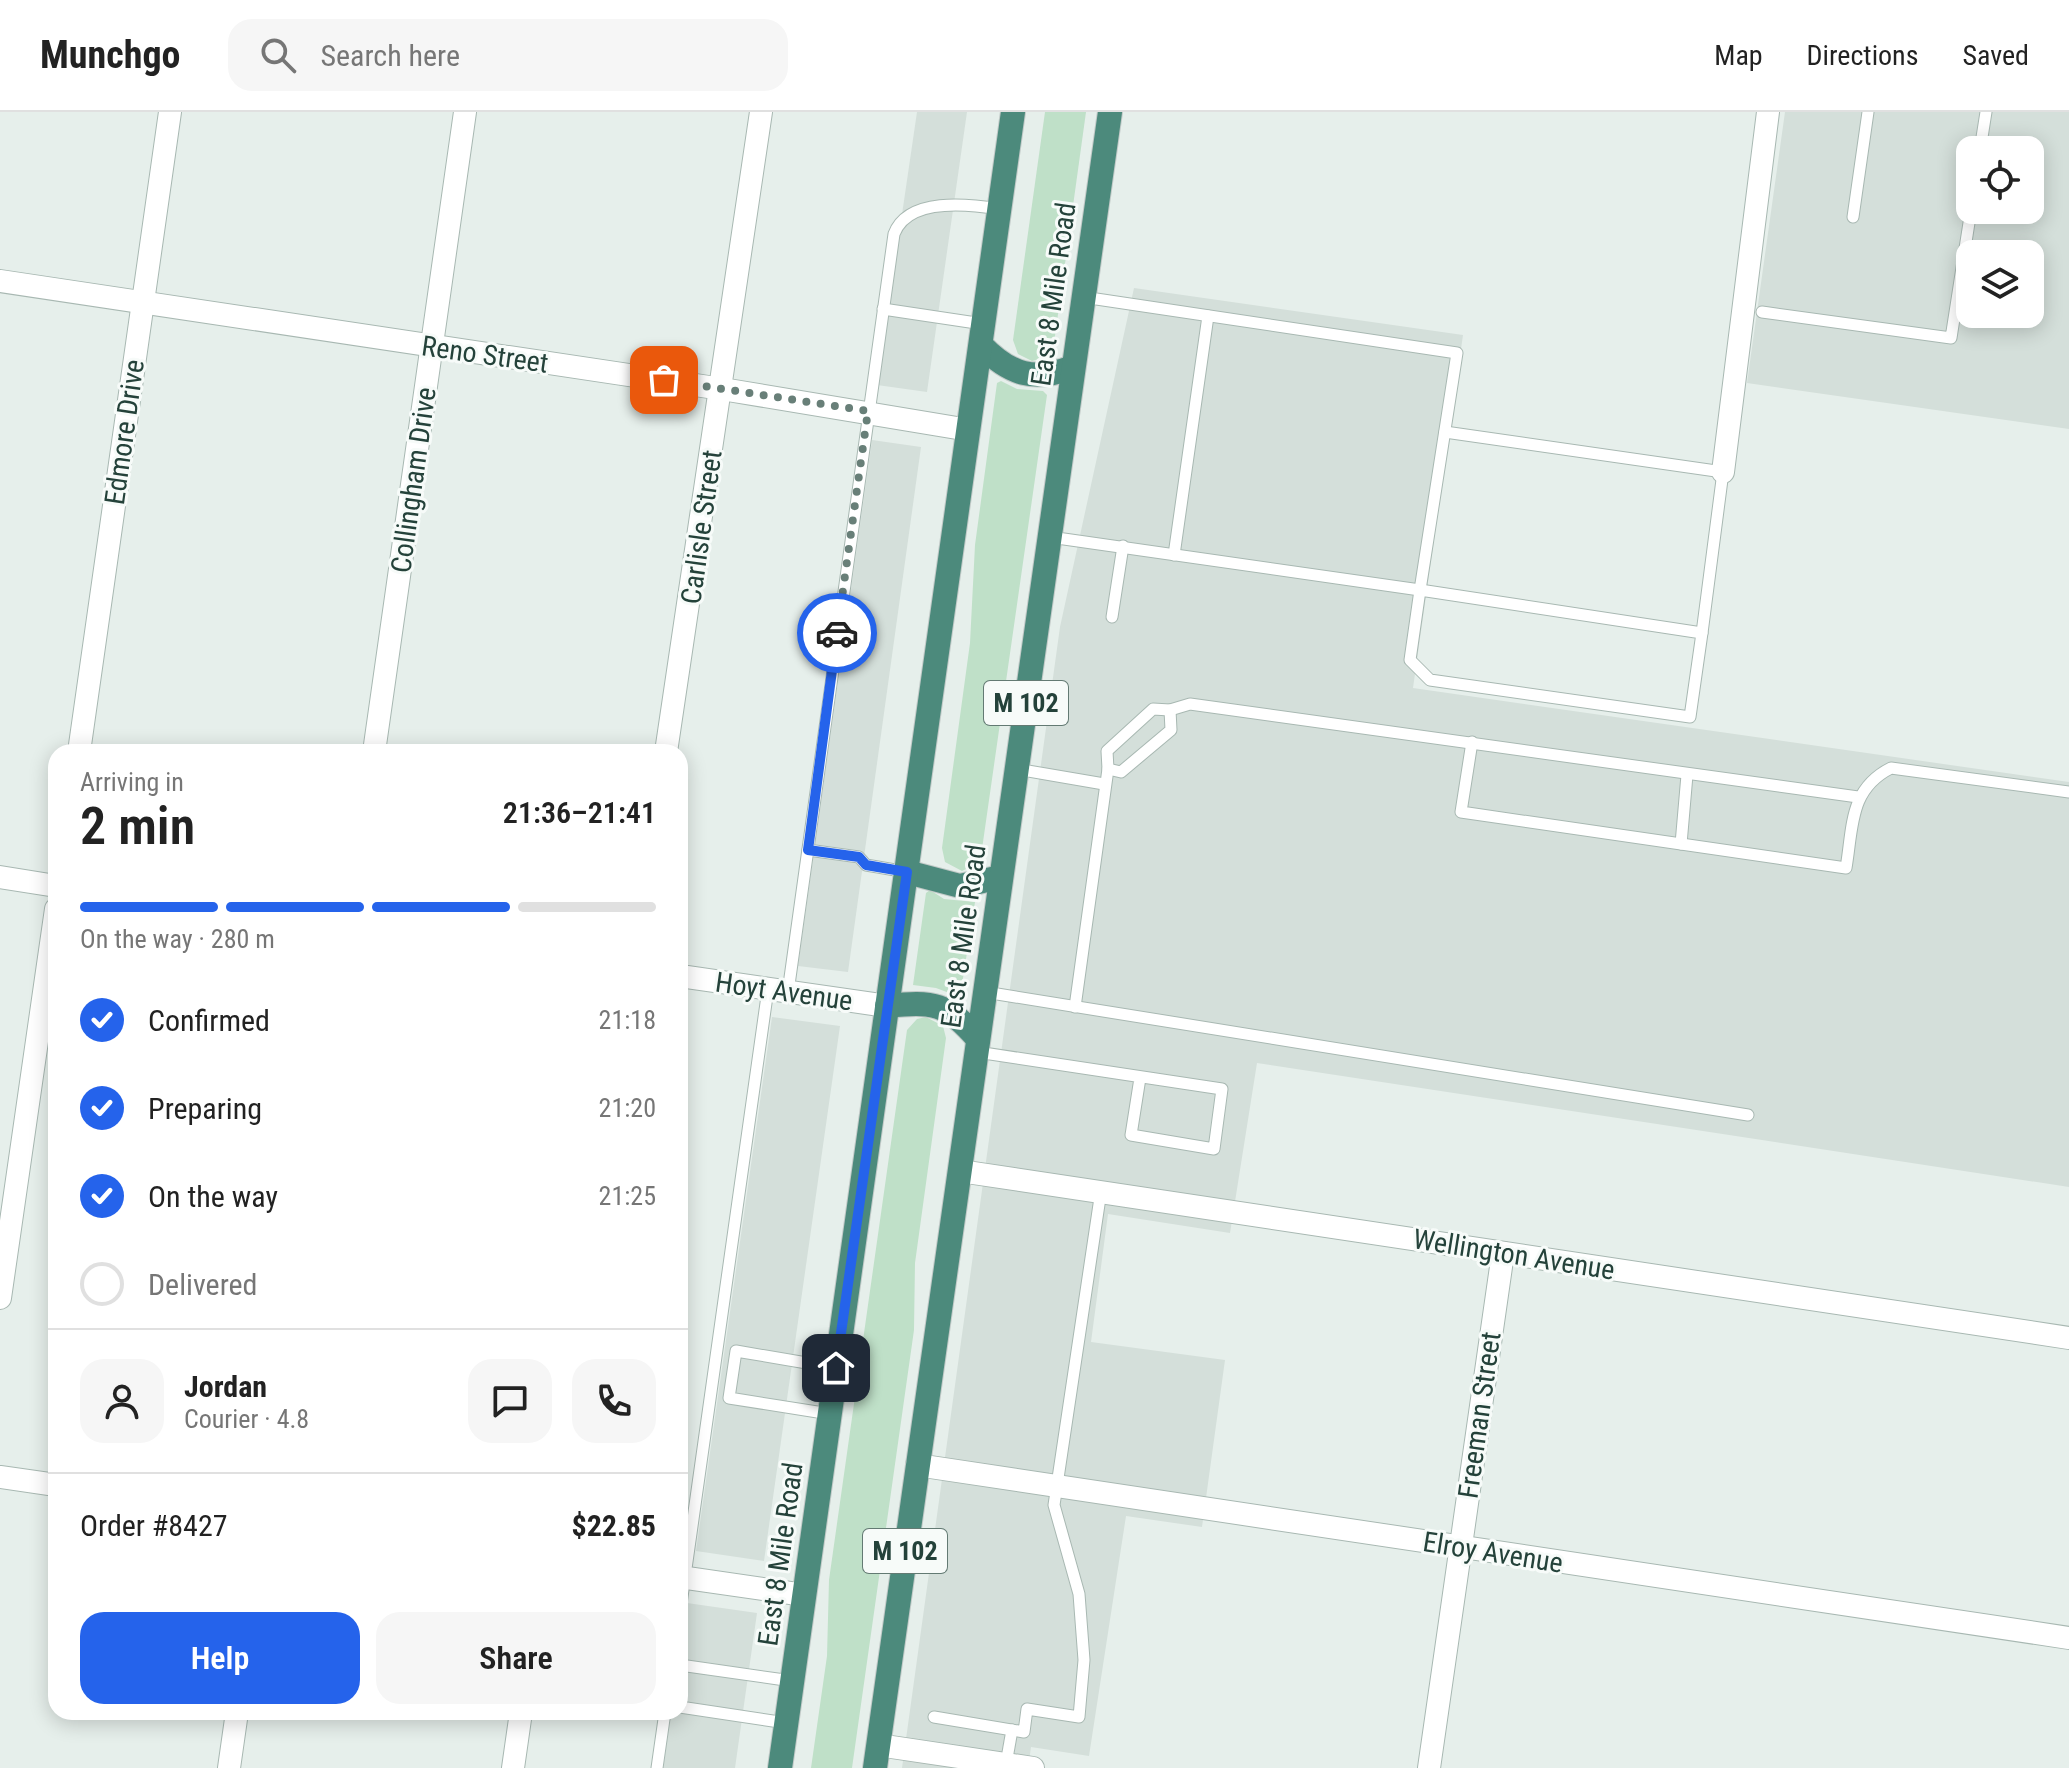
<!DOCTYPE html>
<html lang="en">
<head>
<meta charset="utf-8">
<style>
  body { margin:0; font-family:"Roboto Condensed",sans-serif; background:#f6f6f6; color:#222; height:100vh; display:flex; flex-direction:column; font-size:30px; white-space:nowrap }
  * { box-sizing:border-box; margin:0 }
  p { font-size:26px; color:#767676 }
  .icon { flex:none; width:44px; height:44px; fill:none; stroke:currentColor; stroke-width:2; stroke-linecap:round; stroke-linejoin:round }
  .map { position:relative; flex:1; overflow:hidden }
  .sheet { position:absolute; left:48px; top:632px; width:640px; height:976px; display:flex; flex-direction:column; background:#fff; border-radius:24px; box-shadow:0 4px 20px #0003 }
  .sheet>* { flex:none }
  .fabs { position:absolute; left:1956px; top:24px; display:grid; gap:16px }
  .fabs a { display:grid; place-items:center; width:88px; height:88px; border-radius:16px; background:#fff; box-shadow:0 4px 20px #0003; font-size:40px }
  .pin { position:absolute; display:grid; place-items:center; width:68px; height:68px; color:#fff; margin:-34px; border-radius:16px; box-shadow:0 4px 12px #0006 }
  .courier { position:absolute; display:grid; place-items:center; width:80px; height:80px; margin:-40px; border:6px solid #2563eb; border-radius:50%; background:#fff; color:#222; box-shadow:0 2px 10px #0007 }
  .head em { font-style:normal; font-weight:600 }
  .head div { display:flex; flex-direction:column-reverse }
  .head { display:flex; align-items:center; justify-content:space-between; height:136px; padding:0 32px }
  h1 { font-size:52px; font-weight:600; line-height:60px }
  .bar { display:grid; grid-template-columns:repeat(4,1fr); gap:12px 8px; align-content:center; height:96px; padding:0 32px }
  .bar i { height:10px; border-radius:6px; background:#e0e0e0 }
  .bar .selected { background:#2563eb }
  .bar p { grid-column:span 4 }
  .line { display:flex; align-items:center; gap:20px; padding:0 32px; border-top:2px solid #e0e0e0 }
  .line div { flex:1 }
  .round { display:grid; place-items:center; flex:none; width:84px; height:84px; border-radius:24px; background:#f6f6f6 }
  ol { padding:0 32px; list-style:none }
  li { display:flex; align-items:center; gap:24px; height:88px }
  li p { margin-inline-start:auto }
  li .icon { padding:8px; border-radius:50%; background:#2563eb; color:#fff; stroke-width:4 }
  li:last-child { color:#767676 }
  li i { width:44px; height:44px; border:4px solid #e0e0e0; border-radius:50% }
  .primary-button { display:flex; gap:16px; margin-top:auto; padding:16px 32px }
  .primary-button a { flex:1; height:92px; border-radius:24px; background:#2563eb; color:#fff; font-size:32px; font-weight:600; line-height:92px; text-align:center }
  .primary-button a+a { background:#f6f6f6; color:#222 }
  header { display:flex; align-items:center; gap:48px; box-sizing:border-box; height:112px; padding:0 40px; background:#fff; border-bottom:2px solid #e0e0e0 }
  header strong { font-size:38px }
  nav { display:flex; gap:44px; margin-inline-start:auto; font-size:28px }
  .search { width:560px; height:72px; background:#f6f6f6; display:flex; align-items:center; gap:20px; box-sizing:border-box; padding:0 28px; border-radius:24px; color:#767676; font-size:30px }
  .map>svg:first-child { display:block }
  .built { fill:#d4dfda; fill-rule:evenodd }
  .green { fill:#bfe0c8 }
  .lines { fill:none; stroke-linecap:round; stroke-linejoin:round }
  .service-casing { stroke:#a8b8b2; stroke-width:13 }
  .minor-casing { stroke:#a8b8b2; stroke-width:24 }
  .trunk-casing { stroke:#c2cac8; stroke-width:26 }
  .service { stroke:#fff; stroke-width:11 }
  .minor { stroke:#fff; stroke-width:22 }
  .trunk { stroke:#4c8a7c; stroke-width:24 }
  .done { stroke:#687f78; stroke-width:8; stroke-dasharray:0 14.4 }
  .route { stroke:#2563eb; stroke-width:10 }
  .labels { text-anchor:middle; stroke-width:6; stroke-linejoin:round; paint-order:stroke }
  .shield { fill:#f7fbf9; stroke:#637a73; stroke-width:2 }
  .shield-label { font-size:26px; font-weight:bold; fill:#24423a }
  .street-label { font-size:28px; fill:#24423a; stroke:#f7fbf9 }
</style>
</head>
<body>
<header>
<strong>Munchgo</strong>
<div class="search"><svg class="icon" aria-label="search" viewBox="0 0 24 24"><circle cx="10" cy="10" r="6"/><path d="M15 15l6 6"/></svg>Search here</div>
<nav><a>Map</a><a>Directions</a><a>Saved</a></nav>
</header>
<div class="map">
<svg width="2069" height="1656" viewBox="0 0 2069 1656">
  <rect width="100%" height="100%" fill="#e6efeb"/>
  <!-- built -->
  <g class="built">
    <polygon points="917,0 967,0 927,280 877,273"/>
    <path d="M1785 0H2069V317L1747 271ZM1970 38H2030V98H1970ZM1970 142H2030V202H1970Z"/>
    <polygon points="1134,176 1463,223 1413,576 2069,670 2069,1075 1257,951 1230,1121 1108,1102 1091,1230 1225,1248 1202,1415 1126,1404 1089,1644 1031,1635 1028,1656 902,1656 1060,515"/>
    <polygon points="872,328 921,335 848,860 798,854"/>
    <polygon points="772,905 840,914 764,1449 696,1439"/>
    <polygon points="687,1491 757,1501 735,1656 663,1656 671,1600 680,1600 680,1538"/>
  </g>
  <!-- green -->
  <g class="green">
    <polygon points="1045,0 1086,0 1054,231 1046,245 1032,249 1018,242 1013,228"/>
    <polygon points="1001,269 1017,277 1043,279 1047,283 982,737 976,752 962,759 945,750 942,736 970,531 975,433 997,271"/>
    <polygon points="930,778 944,787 975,790 960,885 936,876 913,873 926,781"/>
    <polygon points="926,905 943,914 946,926 915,1151 914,1218 852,1656 811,1656 827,1544 829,1468 907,918 917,907"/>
  </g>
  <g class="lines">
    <!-- service casing -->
    <g class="service-casing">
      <g id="service">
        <polyline points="1980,38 1986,0"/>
        <polyline points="1853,105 1868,0"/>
        <polyline points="883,197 983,212"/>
        <polyline points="1762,200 1951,226 1971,98"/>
        <polyline points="1445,320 1723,360 1702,521"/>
        <polyline points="1050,425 1420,478 1457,241 1083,185"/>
        <polyline points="1174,443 1208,204"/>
        <polygon points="1420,478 1702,521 1690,605 1430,568 1410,548"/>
        <polyline points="1112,505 1123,434"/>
        <path d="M1472 630 1461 700 1846 756C1853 715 1849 677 1891 656L2069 680"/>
        <polyline points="1016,657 1104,672"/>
        <polyline points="1108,657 1121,660 1171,618 1170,598"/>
        <polyline points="1681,732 1687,663"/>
        <polyline points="808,738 859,745 866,753 907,760"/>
        <path d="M788 880 894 122C908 85 968 92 999 97"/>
        <polyline points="985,880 1748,1003"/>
        <polyline points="1075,895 1108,657 1107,639 1153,597 1170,598 1190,592 1858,685"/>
        <polyline points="977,940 1222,977 1214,1037 1131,1023 1140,966"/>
        <polyline points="830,1302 729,1286 736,1239 836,1256"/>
        <polyline points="680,1499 768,877"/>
        <polyline points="680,1553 792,1569"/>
        <polyline points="680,1595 786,1611"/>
        <polyline points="934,1605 1024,1620 1027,1597 1079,1605 1084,1548 1079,1482 1054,1393 1101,1079"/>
        <polyline points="1006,1652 1012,1618"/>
        <polyline points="657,1656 665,1600"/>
      </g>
    </g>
    <!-- minor casing -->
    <g class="minor-casing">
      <g id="minor">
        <polyline points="0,169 722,277 969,318"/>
        <polyline points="1723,360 1768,0"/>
        <polyline points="79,640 170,0"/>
        <polyline points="374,640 465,0"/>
        <polyline points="666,640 761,0"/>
        <polyline points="0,765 56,774"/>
        <polyline points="680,864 887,894"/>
        <polyline points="960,1059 2069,1226"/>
        <polyline points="0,1186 56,797"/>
        <polyline points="917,1353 2069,1526"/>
        <polyline points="0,1365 56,1373"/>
        <polyline points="680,1465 804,1483"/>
        <polyline points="878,1633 1033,1656"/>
        <polyline points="229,1656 237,1600"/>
        <polyline points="513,1656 521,1600"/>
        <polyline points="1429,1656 1503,1141"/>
      </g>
    </g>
    <!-- trunk casing -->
    <g class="trunk-casing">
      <g id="trunk">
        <path d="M981 233C1010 263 1034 270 1073 255"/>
        <polyline points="907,760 960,774 1001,765"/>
        <path d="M887 894C934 889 947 891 978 927"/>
        <polyline points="780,1656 1013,0"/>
        <polyline points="875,1656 1110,0"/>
      </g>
    </g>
    <!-- service -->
    <use href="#service" class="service"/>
    <!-- minor -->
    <use href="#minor" class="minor"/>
    <!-- trunk -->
    <use href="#trunk" class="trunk"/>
  </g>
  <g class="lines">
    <!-- done -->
    <polyline class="done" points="664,268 868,299 837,521"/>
    <!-- route -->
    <polyline class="route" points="836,1256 907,760 866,753 859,745 808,738 837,521"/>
  </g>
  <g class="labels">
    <!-- shield labels -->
    <g class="shield">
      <rect x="984" y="569" width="84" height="44" rx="6"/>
      <rect x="863" y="1417" width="84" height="44" rx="6"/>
    </g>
    <g class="shield-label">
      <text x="1026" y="600">M 102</text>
      <text x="905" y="1448">M 102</text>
    </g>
    <!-- street labels -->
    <g class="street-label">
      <text transform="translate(1053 182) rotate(-82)" y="10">East 8 Mile Road</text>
      <text transform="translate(485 242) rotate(8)" y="10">Reno Street</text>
      <text transform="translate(124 320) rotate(-82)" y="10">Edmore Drive</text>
      <text transform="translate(413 368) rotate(-82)" y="10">Collingham Drive</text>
      <text transform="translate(701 415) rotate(-82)" y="10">Carlisle Street</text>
      <text transform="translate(963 824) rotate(-82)" y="10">East 8 Mile Road</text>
      <text transform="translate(784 879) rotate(8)" y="10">Hoyt Avenue</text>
      <text transform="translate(1514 1142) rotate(9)" y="10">Wellington Avenue</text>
      <text transform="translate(1479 1303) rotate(-82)" y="10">Freeman Street</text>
      <text transform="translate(1493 1440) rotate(9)" y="10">Elroy Avenue</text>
      <text transform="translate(780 1442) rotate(-82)" y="10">East 8 Mile Road</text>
    </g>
  </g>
</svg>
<div class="fabs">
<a><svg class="icon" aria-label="locate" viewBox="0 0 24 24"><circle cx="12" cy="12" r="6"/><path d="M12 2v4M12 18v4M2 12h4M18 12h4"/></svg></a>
<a><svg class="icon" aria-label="layers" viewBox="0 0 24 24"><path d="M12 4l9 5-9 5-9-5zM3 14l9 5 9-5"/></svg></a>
</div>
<div class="pin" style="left:664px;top:268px;background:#ea580c"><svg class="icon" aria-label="bag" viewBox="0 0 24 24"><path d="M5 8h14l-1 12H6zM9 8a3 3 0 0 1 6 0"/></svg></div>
<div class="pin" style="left:836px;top:1256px;background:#1f2937"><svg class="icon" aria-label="home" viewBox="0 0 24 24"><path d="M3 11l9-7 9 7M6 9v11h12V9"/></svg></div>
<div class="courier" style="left:837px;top:521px"><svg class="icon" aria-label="car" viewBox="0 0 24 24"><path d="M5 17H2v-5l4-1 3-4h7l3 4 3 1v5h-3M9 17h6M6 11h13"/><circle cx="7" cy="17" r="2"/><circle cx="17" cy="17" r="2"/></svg></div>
<section class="sheet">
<div class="head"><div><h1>2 min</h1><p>Arriving in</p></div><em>21:36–21:41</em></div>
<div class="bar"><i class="selected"></i><i class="selected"></i><i class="selected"></i><i></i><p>On the way · 280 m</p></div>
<ol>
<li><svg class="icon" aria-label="check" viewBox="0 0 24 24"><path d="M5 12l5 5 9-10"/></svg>Confirmed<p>21:18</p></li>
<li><svg class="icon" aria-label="check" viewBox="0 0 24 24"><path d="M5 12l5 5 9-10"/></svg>Preparing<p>21:20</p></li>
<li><svg class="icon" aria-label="check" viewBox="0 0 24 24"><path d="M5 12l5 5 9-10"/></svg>On the way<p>21:25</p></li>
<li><i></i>Delivered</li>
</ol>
<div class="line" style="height:144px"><a class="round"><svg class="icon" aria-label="person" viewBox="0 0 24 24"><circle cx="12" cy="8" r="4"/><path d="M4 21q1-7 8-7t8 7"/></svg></a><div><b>Jordan</b><p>Courier · 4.8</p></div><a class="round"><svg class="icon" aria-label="chat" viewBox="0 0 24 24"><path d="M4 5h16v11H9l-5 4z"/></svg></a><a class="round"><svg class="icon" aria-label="phone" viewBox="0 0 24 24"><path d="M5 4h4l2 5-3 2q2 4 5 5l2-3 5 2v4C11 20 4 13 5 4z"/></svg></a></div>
<div class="line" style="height:104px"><div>Order #8427</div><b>$22.85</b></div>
<div class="primary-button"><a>Help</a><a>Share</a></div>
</section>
</div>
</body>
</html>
